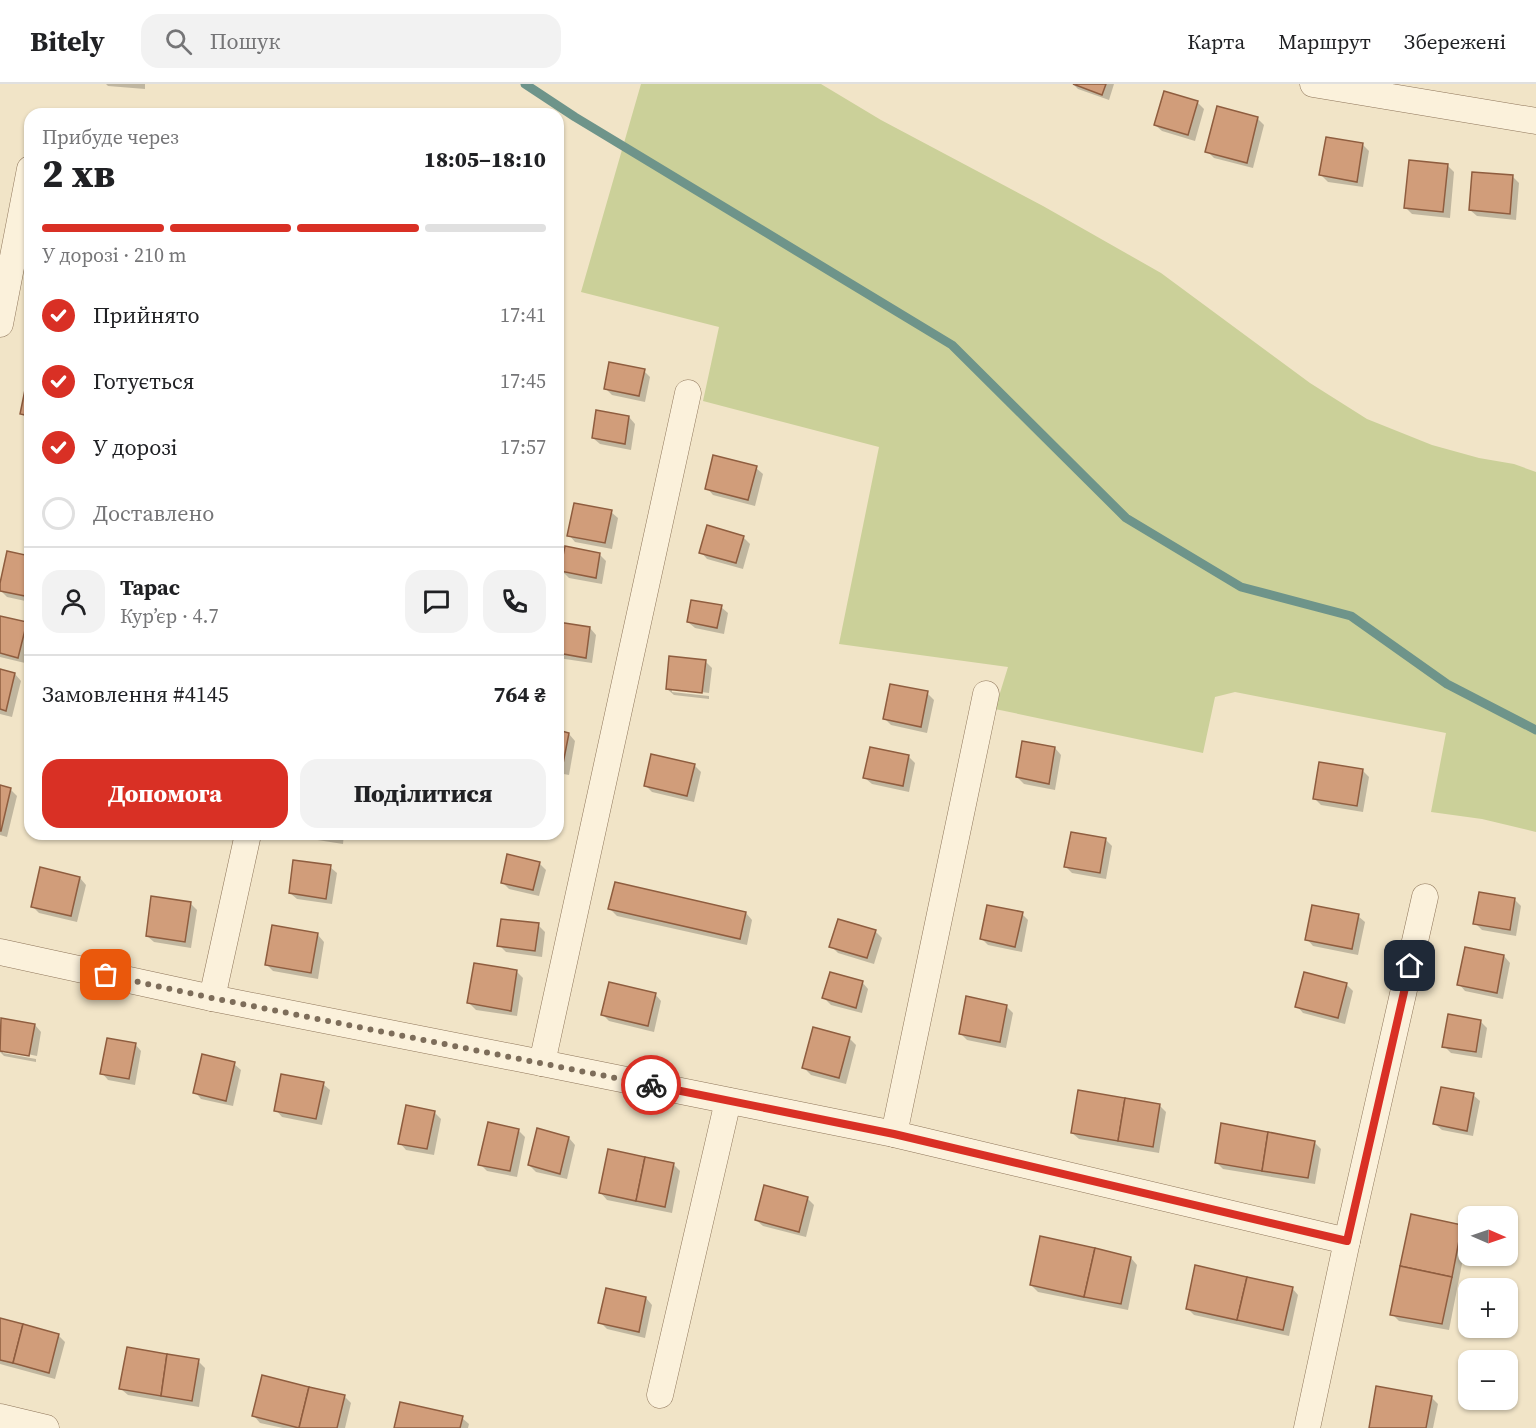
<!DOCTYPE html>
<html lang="uk">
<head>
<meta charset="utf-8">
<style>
  body { margin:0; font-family:"Source Serif 4",serif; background:#f2f2f2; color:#202124; height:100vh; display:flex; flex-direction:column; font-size:22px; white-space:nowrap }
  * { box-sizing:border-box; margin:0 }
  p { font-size:20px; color:#757577 }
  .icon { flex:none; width:33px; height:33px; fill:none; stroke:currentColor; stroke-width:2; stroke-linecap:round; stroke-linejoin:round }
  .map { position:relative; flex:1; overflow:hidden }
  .side { position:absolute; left:24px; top:24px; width:540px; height:732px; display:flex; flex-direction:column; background:#fff; border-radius:18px; box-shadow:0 2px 4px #0004 }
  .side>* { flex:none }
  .needle { width:39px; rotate:92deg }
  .fabs { position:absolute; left:1458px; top:1122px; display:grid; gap:12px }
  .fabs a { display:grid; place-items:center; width:60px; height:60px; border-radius:12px; background:#fff; box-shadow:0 2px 4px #0004; font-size:30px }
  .pin { position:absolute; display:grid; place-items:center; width:51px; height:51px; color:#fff; margin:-26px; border-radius:12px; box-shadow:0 3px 9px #0006 }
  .courier { position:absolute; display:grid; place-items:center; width:60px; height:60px; margin:-30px; border:4px solid #d93025; border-radius:50%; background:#fff; color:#222; box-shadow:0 2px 8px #0007 }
  .overview em { font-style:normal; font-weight:800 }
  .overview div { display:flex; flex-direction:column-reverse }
  .overview { display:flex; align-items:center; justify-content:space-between; height:102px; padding:0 18px }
  h1 { font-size:39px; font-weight:800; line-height:45px }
  .bar { display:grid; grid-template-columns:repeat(4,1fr); gap:9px 6px; align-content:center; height:72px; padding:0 18px }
  .bar i { height:8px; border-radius:4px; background:#e0e0e0 }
  .bar .on { background:#d93025 }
  .bar p { grid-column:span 4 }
  .line { display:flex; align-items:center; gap:15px; padding:0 18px; border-top:2px solid #e0e0e0 }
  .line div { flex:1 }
  .round { display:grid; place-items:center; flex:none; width:63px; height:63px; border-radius:18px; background:#f2f2f2 }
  ol { padding:0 18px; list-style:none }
  li { display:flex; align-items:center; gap:18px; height:66px }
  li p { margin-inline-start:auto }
  li .icon { padding:6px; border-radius:50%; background:#d93025; color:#fff; stroke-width:4 }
  li:last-child { color:#757577 }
  li i { width:33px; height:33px; border:3px solid #e0e0e0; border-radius:50% }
  .primary-button { display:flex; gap:12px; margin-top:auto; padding:12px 18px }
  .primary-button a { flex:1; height:69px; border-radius:18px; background:#d93025; color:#fff; font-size:24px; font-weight:800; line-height:69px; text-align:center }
  .primary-button a+a { background:#f2f2f2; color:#202124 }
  header { display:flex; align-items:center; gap:36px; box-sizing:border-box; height:84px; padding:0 30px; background:#fff; border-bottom:2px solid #e0e0e0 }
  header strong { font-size:28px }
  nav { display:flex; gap:33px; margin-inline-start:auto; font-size:21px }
  .search { width:420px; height:54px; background:#f2f2f2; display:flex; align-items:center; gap:15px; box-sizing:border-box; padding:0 21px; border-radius:18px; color:#757577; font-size:22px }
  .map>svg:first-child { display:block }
  .green { fill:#cbd099 }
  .shadow { fill:#0003 }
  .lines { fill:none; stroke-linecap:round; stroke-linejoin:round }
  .stream { stroke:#6e948a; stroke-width:9 }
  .building { fill:#d19d7a; stroke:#8f5d3f; stroke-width:1.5 }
  .street-casing { stroke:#8e755a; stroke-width:27 }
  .street { stroke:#fbf1db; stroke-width:26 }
  .done { stroke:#7d6d5a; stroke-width:6; stroke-dasharray:0 10.8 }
  .route { stroke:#d93025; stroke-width:8 }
</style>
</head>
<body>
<header>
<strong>Bitely</strong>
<div class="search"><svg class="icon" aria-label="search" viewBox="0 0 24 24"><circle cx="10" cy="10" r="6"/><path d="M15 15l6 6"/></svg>Пошук</div>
<nav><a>Карта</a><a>Маршрут</a><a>Збережені</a></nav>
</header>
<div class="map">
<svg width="1536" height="1344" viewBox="0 0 1536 1344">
  <rect width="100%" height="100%" fill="#f1e4c7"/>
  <!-- green -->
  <polygon class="green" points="641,0 821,0 881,36 1043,122 1161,189 1310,299 1367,335 1432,361 1479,374 1514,380 1536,388 1536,748 1482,735 1431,728 1446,649 1235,608 1215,613 1203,669 995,625 1008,583 839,560 879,363 703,317 719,243 581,208"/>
  <!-- shadow -->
  <g class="shadow">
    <polygon points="106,0 145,0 145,5 108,2"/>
    <polygon points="1073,0 1114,0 1109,16 1078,5"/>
    <polygon points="1197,18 1204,25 1195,57 1162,47 1155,41"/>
    <polygon points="1218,24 1258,35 1264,41 1253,84 1214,74 1207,67"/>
    <polygon points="1362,60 1369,67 1363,103 1328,98 1321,91"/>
    <polygon points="1448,82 1454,88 1450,134 1412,130 1406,124"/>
    <polygon points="1513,93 1519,99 1516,136 1477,132 1470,126"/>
    <polygon points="644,287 650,293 645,318 612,311 605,304"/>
    <polygon points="30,303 30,337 22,330"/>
    <polygon points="629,333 635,340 631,366 600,360 593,354"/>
    <polygon points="30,371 30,395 25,390"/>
    <polygon points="756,384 763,390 755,422 713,411 707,404"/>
    <polygon points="611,428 618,434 612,465 575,458 569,451"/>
    <polygon points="743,453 750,460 743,485 707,475 701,468"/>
    <polygon points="599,470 606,477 602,500 569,494 562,487"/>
    <polygon points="30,474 30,518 7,513 0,506"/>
    <polygon points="721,523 728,529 724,550 695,544 688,538"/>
    <polygon points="0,533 27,540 30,543 30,559 25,579 0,573"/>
    <polygon points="558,539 590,544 596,551 592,579 558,574"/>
    <polygon points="705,577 712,584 709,609 672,604 672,608 709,612 709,615 674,611 667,605"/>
    <polygon points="0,587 15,590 21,597 12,633 0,630"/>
    <polygon points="927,609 934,616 927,649 891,641 884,634"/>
    <polygon points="558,648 569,650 575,657 569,691 558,689"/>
    <polygon points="1055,664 1061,671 1055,706 1024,700 1017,693"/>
    <polygon points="908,672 915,679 909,708 872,700 865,694"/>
    <polygon points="694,681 701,688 694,718 652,708 646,702"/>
    <polygon points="1362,686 1369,693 1363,728 1321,721 1314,714"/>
    <polygon points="0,703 10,705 17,712 7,753 0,751"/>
    <polygon points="307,750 344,750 343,760 311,755"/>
    <polygon points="1105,755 1112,762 1106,795 1072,789 1066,783"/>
    <polygon points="539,779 546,786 539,812 509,805 502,798"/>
    <polygon points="330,783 337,789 332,820 297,815 290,809"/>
    <polygon points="80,794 86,801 77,838 39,829 33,823"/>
    <polygon points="1515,816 1521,822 1516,852 1482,846 1475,839"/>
    <polygon points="190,819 197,826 191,864 154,858 147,852"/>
    <polygon points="610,825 746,829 752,836 747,861 617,832"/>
    <polygon points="1022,830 1028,836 1022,868 988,861 982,855"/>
    <polygon points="1358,832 1365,838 1358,871 1313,862 1307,855"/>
    <polygon points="538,841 545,848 542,873 506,868 499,861"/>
    <polygon points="875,847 882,854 874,880 838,869 831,862"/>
    <polygon points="318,851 324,858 318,895 273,887 266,880"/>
    <polygon points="1504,872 1510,879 1503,915 1465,907 1459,900"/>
    <polygon points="517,888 523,894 517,932 476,926 469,919"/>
    <polygon points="862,898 868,905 862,929 831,921 824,914"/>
    <polygon points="1347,901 1353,907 1345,940 1303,929 1297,922"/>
    <polygon points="655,910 661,917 654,948 609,937 602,930"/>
    <polygon points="1006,922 1013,929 1006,964 967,956 961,950"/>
    <polygon points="2,936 35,941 41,948 37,972 3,965 3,969 36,975 36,978 4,972 0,968 0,949"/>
    <polygon points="1480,937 1487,944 1482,974 1451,969 1444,962"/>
    <polygon points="849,954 856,961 846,1000 811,991 804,984"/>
    <polygon points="135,960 141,967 135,1001 108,996 102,989"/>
    <polygon points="234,980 241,986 233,1022 201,1015 195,1008"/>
    <polygon points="323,1000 330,1006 322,1041 282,1033 276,1026"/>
    <polygon points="1473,1011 1480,1017 1473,1052 1442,1046 1435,1040"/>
    <polygon points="1159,1021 1166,1028 1159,1069 1079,1055 1072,1049"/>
    <polygon points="434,1028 441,1035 434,1071 406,1066 400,1059"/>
    <polygon points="518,1046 525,1053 517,1093 487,1087 480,1080"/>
    <polygon points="569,1054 575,1061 567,1095 536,1088 529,1081"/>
    <polygon points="1315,1059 1321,1065 1315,1100 1223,1085 1216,1078"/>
    <polygon points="673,1080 680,1087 672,1129 607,1116 601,1109"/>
    <polygon points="807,1114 814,1121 806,1153 763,1142 756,1136"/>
    <polygon points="1461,1143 1468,1149 1449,1246 1399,1237 1392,1230"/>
    <polygon points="1131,1174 1137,1181 1128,1226 1038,1208 1031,1201"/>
    <polygon points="1292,1204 1298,1211 1289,1252 1194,1231 1187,1224"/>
    <polygon points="607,1206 646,1214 652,1221 645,1254 607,1245 600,1238"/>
    <polygon points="0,1236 59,1252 65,1258 55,1295 0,1280"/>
    <polygon points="198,1277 205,1284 199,1323 128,1311 121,1305"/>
    <polygon points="263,1293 345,1313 351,1319 345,1344 283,1344 260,1339 254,1332"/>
    <polygon points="1431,1313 1438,1320 1433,1344 1370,1344"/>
    <polygon points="462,1334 469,1340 468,1344 395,1344"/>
  </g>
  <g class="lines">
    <!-- stream -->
    <polyline class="stream" points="525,0 575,33 952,261 1126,434 1241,503 1351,532 1447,600 1536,646"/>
  </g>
  <!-- building -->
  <g class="building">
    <polygon points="1073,0 1106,0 1102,11"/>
    <polygon points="1164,7 1198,17 1188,51 1154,41"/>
    <polygon points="1217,22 1258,33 1247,79 1205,68"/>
    <polygon points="1326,53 1363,59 1357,98 1319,91"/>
    <polygon points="1409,76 1448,80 1443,128 1404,124"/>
    <polygon points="1472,88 1513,91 1510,130 1469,126"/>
    <polygon points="609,278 645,285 639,312 604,305"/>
    <polygon points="26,301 30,302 30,332 20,330"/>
    <polygon points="596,326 629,332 625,360 592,354"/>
    <polygon points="713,371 757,382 748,416 705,405"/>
    <polygon points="574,419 612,426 605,459 567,452"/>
    <polygon points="707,441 744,452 736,479 699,469"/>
    <polygon points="565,462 600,469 596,494 560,487"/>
    <polygon points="7,467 30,472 30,513 0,507 0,499"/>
    <polygon points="691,516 722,521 717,544 687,538"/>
    <polygon points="0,532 27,538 18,574 0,569"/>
    <polygon points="558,538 590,543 586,574 558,569"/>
    <polygon points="669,572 706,576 702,609 666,605"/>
    <polygon points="0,585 15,589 6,627 0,625"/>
    <polygon points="890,600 928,607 921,643 883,635"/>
    <polygon points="558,646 569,649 562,685 558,684"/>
    <polygon points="1022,657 1055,663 1049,700 1016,693"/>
    <polygon points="870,663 909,671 903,702 863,694"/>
    <polygon points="651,670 695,680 687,712 644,702"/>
    <polygon points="1319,678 1363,685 1357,722 1313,715"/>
    <polygon points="0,701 11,704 1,747 0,747"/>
    <polygon points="1071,748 1106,754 1100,789 1064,783"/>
    <polygon points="507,770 540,778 533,806 501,799"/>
    <polygon points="293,776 331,781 326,815 289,809"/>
    <polygon points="40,783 80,793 71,832 31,823"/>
    <polygon points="615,798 746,828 740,855 608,825"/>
    <polygon points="1479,808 1515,814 1510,846 1473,840"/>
    <polygon points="151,812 191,818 185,858 146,852"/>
    <polygon points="987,821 1023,828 1015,863 980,855"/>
    <polygon points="1312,821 1359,830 1352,865 1305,856"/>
    <polygon points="501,835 539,839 535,867 497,862"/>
    <polygon points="838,835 876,846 867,874 829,863"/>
    <polygon points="272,841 318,849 311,889 265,881"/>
    <polygon points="1465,863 1504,871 1497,909 1457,901"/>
    <polygon points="474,879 517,886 511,927 467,919"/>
    <polygon points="830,888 863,897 856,924 822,914"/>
    <polygon points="1304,888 1347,899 1338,934 1295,923"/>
    <polygon points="609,898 656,909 648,942 601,931"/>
    <polygon points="966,912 1007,921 1000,958 959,950"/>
    <polygon points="1448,930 1481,936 1476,968 1442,963"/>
    <polygon points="1,934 35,940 29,972 0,967"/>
    <polygon points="813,943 850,953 839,994 802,984"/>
    <polygon points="107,954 136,959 129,995 100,990"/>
    <polygon points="202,970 235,978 226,1017 193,1009"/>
    <polygon points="281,990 324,998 316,1035 274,1027"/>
    <polygon points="1441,1003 1474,1009 1467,1047 1433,1040"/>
    <polygon points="1078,1006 1125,1014 1118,1057 1071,1049"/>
    <polygon points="1125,1014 1160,1020 1153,1063 1118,1057"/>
    <polygon points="406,1021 435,1027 427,1065 398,1060"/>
    <polygon points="488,1038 519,1045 510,1087 478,1081"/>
    <polygon points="1221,1039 1268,1048 1262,1087 1215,1079"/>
    <polygon points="537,1044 569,1053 560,1090 528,1081"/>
    <polygon points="1268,1048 1315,1057 1308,1094 1262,1087"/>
    <polygon points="608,1065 645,1073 636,1117 599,1109"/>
    <polygon points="645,1073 674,1079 665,1123 636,1117"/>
    <polygon points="764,1101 808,1113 799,1148 755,1136"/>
    <polygon points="1411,1130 1462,1141 1452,1193 1400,1182"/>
    <polygon points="1040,1152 1095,1164 1084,1213 1030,1201"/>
    <polygon points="1095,1164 1131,1173 1121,1220 1084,1213"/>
    <polygon points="1195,1181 1247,1193 1237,1236 1186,1225"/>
    <polygon points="1400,1182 1452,1193 1442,1240 1390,1231"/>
    <polygon points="1247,1193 1293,1203 1283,1246 1237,1236"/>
    <polygon points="606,1204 646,1213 639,1248 598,1239"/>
    <polygon points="0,1234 23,1240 13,1279 0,1276"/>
    <polygon points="23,1240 59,1250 49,1289 13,1279"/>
    <polygon points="127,1263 167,1270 161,1312 119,1305"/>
    <polygon points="167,1270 199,1275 192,1317 161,1312"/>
    <polygon points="262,1291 309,1303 299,1344 252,1332"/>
    <polygon points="1376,1302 1432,1312 1426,1344 1369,1344"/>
    <polygon points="309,1303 345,1311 337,1344 299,1344"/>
    <polygon points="400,1318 463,1332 460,1344 394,1344"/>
  </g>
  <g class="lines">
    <!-- street casing -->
    <g class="street-casing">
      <g id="street">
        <polyline points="1313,0 1536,37"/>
        <polyline points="0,240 30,85"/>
        <polyline points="0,868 212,914 542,979 894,1050 1347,1157"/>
        <polyline points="212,914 248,750"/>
        <polyline points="542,979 688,309"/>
        <polyline points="894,1050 986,610"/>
        <polyline points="660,1311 728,1017"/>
        <polyline points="0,1333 46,1344"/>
        <polyline points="1307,1344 1347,1157 1425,813"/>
      </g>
    </g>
    <!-- street -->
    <use href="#street" class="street"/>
  </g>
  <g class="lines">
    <!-- done -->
    <polyline class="done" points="106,891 212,914 651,1001"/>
    <!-- route -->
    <polyline class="route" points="651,1001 894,1050 1347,1157 1410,882"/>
  </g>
</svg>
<div class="fabs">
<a><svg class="needle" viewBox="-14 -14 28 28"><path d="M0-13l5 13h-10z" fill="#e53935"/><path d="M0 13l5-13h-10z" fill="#757577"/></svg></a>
<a>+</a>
<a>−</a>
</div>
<div class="pin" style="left:106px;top:891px;background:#ea580c"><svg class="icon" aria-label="bag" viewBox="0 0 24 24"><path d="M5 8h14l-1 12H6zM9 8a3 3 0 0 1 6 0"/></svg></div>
<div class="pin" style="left:1410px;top:882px;background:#1f2937"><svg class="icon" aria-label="home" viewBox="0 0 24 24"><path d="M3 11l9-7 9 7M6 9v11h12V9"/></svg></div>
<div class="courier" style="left:651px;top:1001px"><svg class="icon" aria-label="bike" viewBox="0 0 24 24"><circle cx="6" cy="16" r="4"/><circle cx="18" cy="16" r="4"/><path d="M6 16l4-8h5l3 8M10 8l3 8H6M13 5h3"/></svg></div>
<section class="side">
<div class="overview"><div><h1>2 хв</h1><p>Прибуде через</p></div><em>18:05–18:10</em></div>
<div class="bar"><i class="on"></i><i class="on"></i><i class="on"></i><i></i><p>У дорозі · 210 m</p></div>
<ol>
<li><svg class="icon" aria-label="check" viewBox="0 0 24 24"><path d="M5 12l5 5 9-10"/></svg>Прийнято<p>17:41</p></li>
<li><svg class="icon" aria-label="check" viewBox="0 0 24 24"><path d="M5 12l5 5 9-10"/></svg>Готується<p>17:45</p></li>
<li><svg class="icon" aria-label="check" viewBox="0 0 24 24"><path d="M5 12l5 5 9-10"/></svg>У дорозі<p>17:57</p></li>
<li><i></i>Доставлено</li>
</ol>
<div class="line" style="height:108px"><a class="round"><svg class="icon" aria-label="person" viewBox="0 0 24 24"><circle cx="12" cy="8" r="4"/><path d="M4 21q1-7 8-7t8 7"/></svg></a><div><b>Тарас</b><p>Кур’єр · 4.7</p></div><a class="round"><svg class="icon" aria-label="chat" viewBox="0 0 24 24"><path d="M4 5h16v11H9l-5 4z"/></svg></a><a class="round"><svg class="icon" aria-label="phone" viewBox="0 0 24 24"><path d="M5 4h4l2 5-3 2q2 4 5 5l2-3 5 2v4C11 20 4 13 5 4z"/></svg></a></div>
<div class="line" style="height:78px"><div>Замовлення #4145</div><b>764 ₴</b></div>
<div class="primary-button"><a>Допомога</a><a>Поділитися</a></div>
</section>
</div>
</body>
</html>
